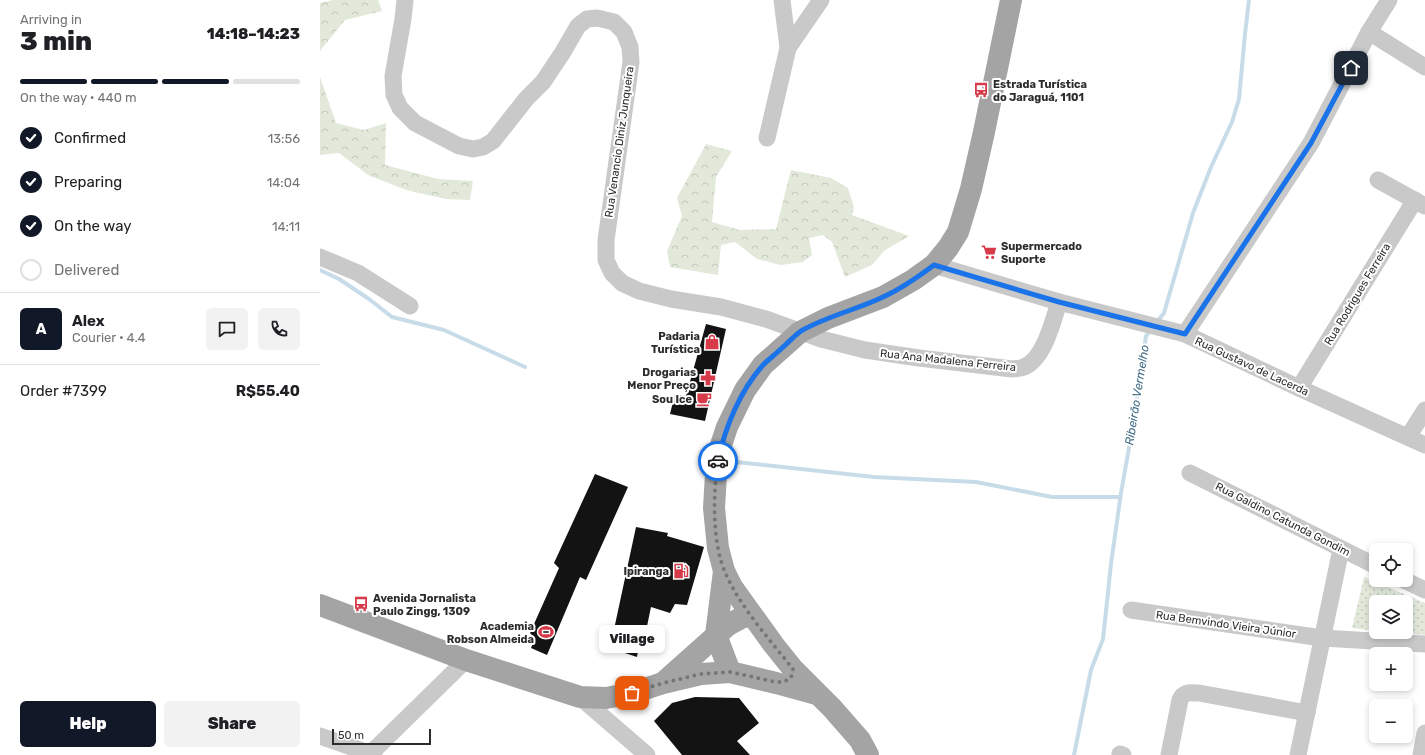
<!DOCTYPE html>
<html lang="en">
<head>
<meta charset="utf-8">
<style>
  body { margin:0; font-family:Rubik,sans-serif; background:#f2f2f2; color:#202124; height:100vh; display:flex; flex-direction:column; font-size:15px; white-space:nowrap }
  * { box-sizing:border-box; margin:0 }
  p { font-size:13px; color:#757577 }
  .icon { flex:none; width:22px; height:22px; fill:none; stroke:currentColor; stroke-width:2; stroke-linecap:round; stroke-linejoin:round }
  .map { position:relative; flex:1; overflow:hidden }
  .panel { display:flex; flex-direction:column; background:#fff; width:320px }
  .panel>* { flex:none }
  .fabs { position:absolute; left:1049px; top:543px; display:grid; gap:8px }
  .fabs a { display:grid; place-items:center; width:44px; height:44px; border-radius:6px; background:#fff; box-shadow:0 2px 6px #0003; font-size:20px }
  .scale { position:absolute; left:12px; bottom:10px; width:99px; box-sizing:border-box; padding-left:4px; border:2px solid #2c2c2c; border-top:0; font-size:11px; line-height:14px; white-space:nowrap; color:#2c2c2c; -webkit-text-stroke:3px #fff; paint-order:stroke }
  .pin { position:absolute; display:grid; place-items:center; width:34px; height:34px; color:#fff; margin:-17px; border-radius:8px; box-shadow:0 2px 6px #0006 }
  .courier { position:absolute; display:grid; place-items:center; width:40px; height:40px; margin:-20px; border:3px solid #1a73e8; border-radius:50%; background:#fff; color:#222; box-shadow:0 1px 5px #0007 }
  .bubble { position:absolute; height:28px; border-radius:6px; background:#fff; box-shadow:0 2px 6px #0003; font-size:13px; font-weight:800; line-height:28px; text-align:center }
  .summary em { font-style:normal; font-weight:800 }
  .summary div { display:flex; flex-direction:column-reverse }
  .summary { display:flex; align-items:center; justify-content:space-between; height:68px; padding:0 20px }
  h1 { font-size:26px; font-weight:800; line-height:30px }
  .bar { display:grid; grid-template-columns:repeat(4,1fr); gap:6px 4px; align-content:center; height:48px; padding:0 20px }
  .bar i { height:5px; border-radius:3px; background:#e0e0e0 }
  .bar .selected { background:#111827 }
  .bar p { grid-column:span 4 }
  .line { display:flex; align-items:center; gap:10px; padding:0 20px; border-top:1px solid #e0e0e0 }
  .line div { flex:1 }
  .round { display:grid; place-items:center; flex:none; width:42px; height:42px; border-radius:6px; background:#f2f2f2 }
  ol { padding:0 20px; list-style:none }
  li { display:flex; align-items:center; gap:12px; height:44px }
  li p { margin-inline-start:auto }
  li .icon { padding:4px; border-radius:50%; background:#111827; color:#fff; stroke-width:4 }
  li:last-child { color:#757577 }
  li i { width:22px; height:22px; border:2px solid #e0e0e0; border-radius:50% }
  .cta { display:flex; gap:8px; margin-top:auto; padding:8px 20px }
  .cta a { flex:1; height:46px; border-radius:6px; background:#111827; color:#fff; font-size:16px; font-weight:800; line-height:46px; text-align:center }
  .cta a+a { background:#f2f2f2; color:#202124 }
  main { display:flex; flex:1; min-height:0 }
  .map>svg:first-child { display:block }
  .green { fill:url(#green-dots) }
  .forest { fill:url(#forest-crowns) }
  .lines { fill:none; stroke-linecap:round; stroke-linejoin:round }
  .stream { stroke:#c7dce8; stroke-width:4 }
  .building { fill:#131313 }
  .minor { stroke:#c9c9c9; stroke-width:17 }
  .major { stroke:#a4a4a4; stroke-width:22 }
  .done { stroke:#767676; stroke-width:4; stroke-dasharray:0 7.2 }
  .route { stroke:#1a73e8; stroke-width:5 }
  .labels { text-anchor:middle; stroke-width:4; stroke-linejoin:round; paint-order:stroke }
  .poi-label { font-size:11px; font-weight:bold; fill:#2c2c2c; stroke:#fff; text-anchor:end }
  .street-label { font-size:11px; fill:#2c2c2c; stroke:#fff }
  .water-label { font-size:12px; font-style:italic; fill:#416d87; stroke:#fff }
</style>
</head>
<body>
<main>
<section class="panel">
<div class="summary"><div><h1>3 min</h1><p>Arriving in</p></div><em>14:18–14:23</em></div>
<div class="bar"><i class="selected"></i><i class="selected"></i><i class="selected"></i><i></i><p>On the way · 440 m</p></div>
<ol>
<li><svg class="icon" aria-label="check" viewBox="0 0 24 24"><path d="M5 12l5 5 9-10"/></svg>Confirmed<p>13:56</p></li>
<li><svg class="icon" aria-label="check" viewBox="0 0 24 24"><path d="M5 12l5 5 9-10"/></svg>Preparing<p>14:04</p></li>
<li><svg class="icon" aria-label="check" viewBox="0 0 24 24"><path d="M5 12l5 5 9-10"/></svg>On the way<p>14:11</p></li>
<li><i></i>Delivered</li>
</ol>
<div class="line" style="height:72px"><b class="round" style="background:#111827;color:#fff">A</b><div><b>Alex</b><p>Courier · 4.4</p></div><a class="round"><svg class="icon" aria-label="chat" viewBox="0 0 24 24"><path d="M4 5h16v11H9l-5 4z"/></svg></a><a class="round"><svg class="icon" aria-label="phone" viewBox="0 0 24 24"><path d="M5 4h4l2 5-3 2q2 4 5 5l2-3 5 2v4C11 20 4 13 5 4z"/></svg></a></div>
<div class="line" style="height:52px"><div>Order #7399</div><b>R$55.40</b></div>
<div class="cta"><a>Help</a><a>Share</a></div>
</section>
<div class="map">
<svg width="1105" height="755" viewBox="0 0 1105 755">
  <defs>
    <pattern id="green-dots" width="8" height="8" patternUnits="userSpaceOnUse"><rect width="8" height="8" fill="#e2e9da"/><path d="M2 2h.1M6 6h.1" fill="none" stroke="#c2c8bb" stroke-width="1.8" stroke-linecap="round"/></pattern>
    <pattern id="forest-crowns" width="20" height="18" patternUnits="userSpaceOnUse"><rect width="20" height="18" fill="#e2e9da"/><path d="M2 6a3 3 0 1 1 6 0M12 15a3 3 0 1 1 6 0" fill="none" stroke="#c2c8bb"/></pattern>
  </defs>
  <rect width="100%" height="100%" fill="#fff"/>
  <!-- green -->
  <polygon class="green" points="1044,577 1105,603 1105,635 1071,632 1086,632 1086,602 1056,602 1056,631 1032,628"/>
  <!-- forest -->
  <g class="forest">
    <polygon points="13,0 58,0 62,11 25,20 0,51 0,3"/>
    <polygon points="0,77 16,123 44,130 66,123 65,165 118,179 153,181 150,200 126,199 86,190 48,175 19,153 0,155"/>
    <polygon points="386,144 412,151 396,177 392,222 420,230 456,229 471,170 511,178 528,188 534,207 532,215 589,236 564,251 552,265 525,277 512,242 503,235 489,238 492,255 483,262 461,265 437,259 415,242 401,245 398,275 350,267 347,251 362,216 357,198"/>
  </g>
  <g class="lines">
    <!-- stream -->
    <g class="stream">
      <polyline points="0,270 19,279 49,299 72,317 124,330 205,367"/>
      <polyline points="836,323 844,313 873,213 891,167 912,122 919,99 925,34 929,0"/>
      <polyline points="416,462 554,477 656,482 732,497 800,497"/>
      <polyline points="754,755 771,670 783,639 791,564 801,493 813,425 826,336 831,330"/>
    </g>
  </g>
  <!-- building -->
  <g class="building">
    <polygon points="386,324 406,329 385,421 350,414 355,394 366,396"/>
    <polygon points="275,474 308,487 266,580 260,577 227,655 211,648 215,638 210,633 239,568 234,563"/>
    <polygon points="316,527 348,533 347,536 384,547 367,605 355,604 350,613 331,607 326,631 321,631 317,657 290,648"/>
    <polygon points="375,697 419,698 439,723 417,741 430,755 362,755 334,721 352,703"/>
  </g>
  <g class="lines">
    <!-- minor -->
    <g class="minor">
      <path d="M85 0 83 19 73 76 74 95 80 108 95 123 139 146 153 149 163 147 173 141 206 99 223 82 243 52 258 26 267 19 277 18 294 22 304 32 310 47 311 62 286 240V260L292 273 302 283 319 291 351 299 401 307 446 319 501 339 545 350 599 358 692 369C696 368 701 369 704 367 724 359 733 321 739 302"/>
      <polyline points="462,0 468,48"/>
      <polyline points="1049,32 1105,67"/>
      <polyline points="447,138 468,48 501,0"/>
      <polyline points="1058,180 1105,206"/>
      <polyline points="0,257 38,273 90,306"/>
      <polyline points="614,265 739,302 865,334 979,388 1105,445"/>
      <polyline points="865,334 991,143 1049,32 1069,0"/>
      <polyline points="979,388 1095,200"/>
      <polyline points="1088,437 1105,410"/>
      <polyline points="870,473 1056,566"/>
      <polyline points="1084,580 1105,590"/>
      <polyline points="811,610 1002,638 1105,644"/>
      <polyline points="260,697 327,755"/>
      <polyline points="0,736 54,755"/>
      <polyline points="800,754 803,755"/>
      <polyline points="49,755 146,660"/>
      <path d="M849 755 860 700C864 691 870 693 879 693L987 713"/>
      <polyline points="978,755 1021,549"/>
      <polyline points="1101,755 1105,733"/>
    </g>
    <!-- major -->
    <g class="major">
      <polyline points="404,571 396,635 410,672"/>
      <polyline points="0,605 146,660 260,697 286,698 312,693 343,683 381,674 410,672 456,683 496,694"/>
      <polyline points="344,682 408,625 421,618 431,615"/>
      <polyline points="548,755 540,740 512,708 473,669 453,644 412,587 404,571 398,548 394,508 396,474 401,445 407,427 425,390 443,365 480,332 508,318 563,297 593,280 614,265 628,248 638,232 651,189 664,132 691,0"/>
    </g>
  </g>
  <g class="lines">
    <!-- done -->
    <path class="done" d="M312 693 343 683 381 674 410 672 456 682H463L471 678 473 669C450 640 420 607 405 572 392 543 393 492 398 461"/>
    <!-- route -->
    <path class="route" d="M398 461C405 427 420 391 443 365 449 359 457 353 463 347 469 342 475 335 481 331 507 316 536 310 563 297 581 289 598 277 614 265L739 302 865 334 991 143 1031 68"/>
  </g>
  <!-- icons -->
  <defs>
    <g id="bus-bare" transform="scale(1.2)"><path d="M-5-6H5V4H4V6H2V4H-2V6H-4V4H-5ZM-3.5-4V0h7V-4ZM-3.5 1.2v1.5H-2V1.2ZM2 1.2v1.5H3.5V1.2Z" fill="#d73a49" stroke="#fff" stroke-width="2.5" paint-order="stroke"/></g>
    <g id="supermarket-bare" transform="scale(1.2)"><path d="M-6-5.5h2.5l.6 2H6L4.5 2H-2.5L-4.4-4H-6ZM-1.5 3.2a1.3 1.3 0 1 0 .1 0ZM3 3.2a1.3 1.3 0 1 0 .1 0Z" fill="#d73a49" stroke="#fff" stroke-width="2.5" paint-order="stroke"/></g>
    <g id="shop-bare" transform="scale(1.2)"><path d="M-5-2.5h2.3a2.7 3.5 0 0 1 5.4 0H5L5.5 6h-11ZM-1.5-2.5h3a1.5 2.3 0 0 0-3 0Z" fill="#d73a49" stroke="#fff" stroke-width="2.5" paint-order="stroke"/></g>
    <g id="pharmacy-bare" transform="scale(1.2)"><path d="M-2-6h4v4h4v4h-4v4h-4v-4h-4v-4h4Z" fill="#d73a49" stroke="#fff" stroke-width="2.5" paint-order="stroke"/></g>
    <g id="cafe-bare" transform="scale(1.2)"><path d="M-5.5-4.5H6V0H3Q3 3.5 0 3.5H-2.5Q-5.5 3.5-5.5 0ZM3-3.2v2h1.7v-2ZM-6 4.5H4V6H-6Z" fill="#d73a49" stroke="#fff" stroke-width="2.5" paint-order="stroke"/></g>
    <g id="fuel-bare" transform="scale(1.2)"><path d="M-5.5-6h7V0h2V4h1.3V-2.5L3-4.5l.8-.8L6-3V5H2.5V1h-1V6h-7ZM-4.2-4.7v3.2H.2V-4.7Z" fill="#d73a49" stroke="#fff" stroke-width="2.5" paint-order="stroke"/></g>
    <g id="stadium-bare" transform="scale(1.2)"><path d="M0-5a6.5 5 0 1 0 0 10a6.5 5 0 1 0 0-10ZM-3.5-1.8h7v3.6h-7Z" fill="#d73a49" stroke="#fff" stroke-width="2.5" paint-order="stroke"/></g>
  </defs>
  <g fill-rule="evenodd">
    <use href="#bus-bare" x="661" y="90"/>
    <use href="#supermarket-bare" x="669" y="252"/>
    <use href="#shop-bare" x="392" y="342"/>
    <use href="#pharmacy-bare" x="388" y="378"/>
    <use href="#cafe-bare" x="384" y="399"/>
    <use href="#fuel-bare" x="361" y="571"/>
    <use href="#bus-bare" x="41" y="604"/>
    <use href="#stadium-bare" x="226" y="632"/>
  </g>
  <g class="labels">
    <!-- poi labels -->
    <g class="poi-label">
      <text x="673" y="88" text-anchor="start">Estrada Turística<tspan x="673" dy="13">do Jaraguá, 1101</tspan></text>
      <text x="681" y="250" text-anchor="start">Supermercado<tspan x="681" dy="13">Suporte</tspan></text>
      <text x="380" y="340">Padaria<tspan x="380" dy="13">Turística</tspan></text>
      <text x="376" y="376">Drogarias<tspan x="376" dy="13">Menor Preço</tspan></text>
      <text x="372" y="403">Sou Ice</text>
      <text x="349" y="575">Ipiranga</text>
      <text x="53" y="602" text-anchor="start">Avenida Jornalista<tspan x="53" dy="13">Paulo Zingg, 1309</tspan></text>
      <text x="214" y="630">Academia<tspan x="214" dy="13">Robson Almeida</tspan></text>
    </g>
    <!-- street labels -->
    <g class="street-label">
      <text transform="translate(299 142) rotate(-82)" y="4">Rua Venancio Diniz Junqueira</text>
      <text transform="translate(1037 294) rotate(-59)" y="4">Rua Rodrigues Ferreira</text>
      <text transform="translate(628 360) rotate(6)" y="4">Rua Ana Madalena Ferreira</text>
      <text transform="translate(932 366) rotate(25)" y="4">Rua Gustavo de Lacerda</text>
      <text transform="translate(963 519) rotate(27)" y="4">Rua Galdino Catunda Gondim</text>
      <text transform="translate(906 624) rotate(8)" y="4">Rua Bemvindo Vieira Júnior</text>
    </g>
    <!-- water labels -->
    <g class="water-label">
      <text transform="translate(817 395) rotate(-81)" y="4">Ribeirão Vermelho</text>
    </g>
  </g>
</svg>
<div class="fabs">
<a><svg class="icon" aria-label="locate" viewBox="0 0 24 24"><circle cx="12" cy="12" r="6"/><path d="M12 2v4M12 18v4M2 12h4M18 12h4"/></svg></a>
<a><svg class="icon" aria-label="layers" viewBox="0 0 24 24"><path d="M12 4l9 5-9 5-9-5zM3 14l9 5 9-5"/></svg></a>
<a>+</a>
<a>−</a>
</div>
<div class="scale">50 m</div>
<div class="pin" style="left:312px;top:693px;background:#ea580c"><svg class="icon" aria-label="bag" viewBox="0 0 24 24"><path d="M5 8h14l-1 12H6zM9 8a3 3 0 0 1 6 0"/></svg></div>
<div class="pin" style="left:1031px;top:68px;background:#1f2937"><svg class="icon" aria-label="home" viewBox="0 0 24 24"><path d="M3 11l9-7 9 7M6 9v11h12V9"/></svg></div>
<div class="courier" style="left:398px;top:461px"><svg class="icon" aria-label="car" viewBox="0 0 24 24"><path d="M5 17H2v-5l4-1 3-4h7l3 4 3 1v5h-3M9 17h6M6 11h13"/><circle cx="7" cy="17" r="2"/><circle cx="17" cy="17" r="2"/></svg></div>
<div class="bubble" style="left:279px;top:625px;width:66px">Village</div>
</div>
</main>
</body>
</html>
